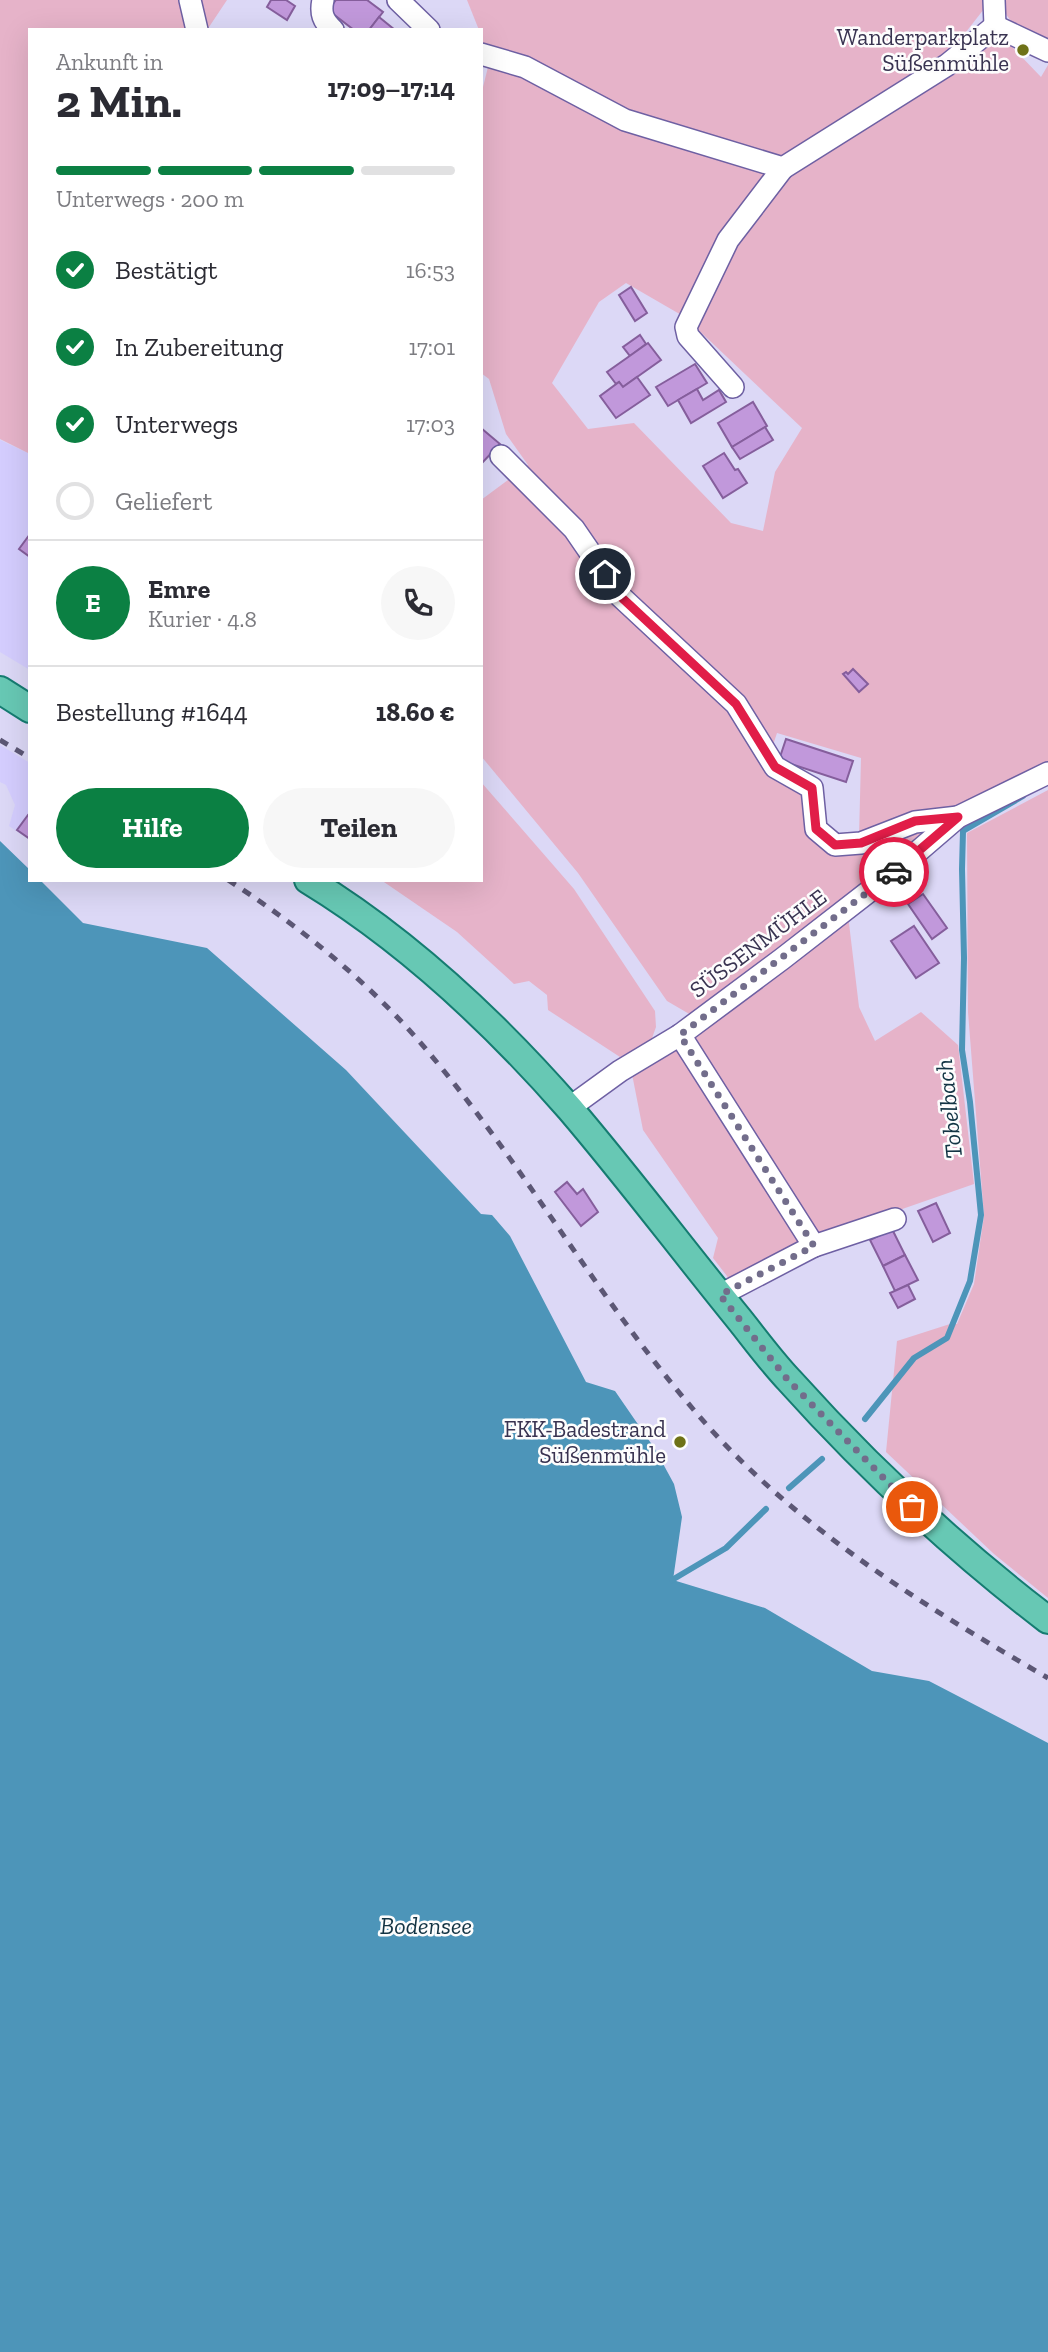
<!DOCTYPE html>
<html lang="de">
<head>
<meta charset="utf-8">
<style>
  body { margin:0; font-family:"Zilla Slab",serif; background:#f7f7f7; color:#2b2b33; height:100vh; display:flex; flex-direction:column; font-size:26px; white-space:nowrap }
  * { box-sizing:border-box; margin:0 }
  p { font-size:23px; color:#7c7c81 }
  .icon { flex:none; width:38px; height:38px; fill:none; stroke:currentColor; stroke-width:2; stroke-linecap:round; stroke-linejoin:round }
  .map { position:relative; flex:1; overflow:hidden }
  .panel { position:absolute; left:28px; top:28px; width:455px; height:854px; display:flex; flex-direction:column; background:#fff; border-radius:0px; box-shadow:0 7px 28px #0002 }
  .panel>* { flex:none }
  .pin { position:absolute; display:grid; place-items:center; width:60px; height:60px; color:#fff; margin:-30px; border:4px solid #fff; border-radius:50%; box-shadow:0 2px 7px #0007 }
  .courier { position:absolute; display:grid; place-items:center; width:70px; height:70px; margin:-35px; border:5px solid #e11d48; border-radius:50%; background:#fff; color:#222; box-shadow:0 2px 9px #0007 }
  .summary em { font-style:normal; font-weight:700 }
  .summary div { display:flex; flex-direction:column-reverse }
  .summary { display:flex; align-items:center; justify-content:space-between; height:119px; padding:0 28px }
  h1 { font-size:46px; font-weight:700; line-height:52px }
  .bar { display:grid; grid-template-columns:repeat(4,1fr); gap:10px 7px; align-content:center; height:84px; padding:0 28px }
  .bar i { height:9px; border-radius:5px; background:#e1e1e2 }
  .bar .on { background:#0b8043 }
  .bar p { grid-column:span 4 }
  .line { display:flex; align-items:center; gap:18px; padding:0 28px; border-top:2px solid #e1e1e2 }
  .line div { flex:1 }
  .round { display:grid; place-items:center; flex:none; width:74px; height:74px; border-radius:37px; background:#f7f7f7 }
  ol { padding:0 28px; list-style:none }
  li { display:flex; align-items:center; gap:21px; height:77px }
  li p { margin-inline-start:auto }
  li .icon { padding:7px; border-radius:50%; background:#0b8043; color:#fff; stroke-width:4 }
  li:last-child { color:#7c7c81 }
  li i { width:38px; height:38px; border:4px solid #e1e1e2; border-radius:50% }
  .action { display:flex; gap:14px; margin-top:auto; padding:14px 28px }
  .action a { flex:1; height:80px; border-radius:42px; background:#0b8043; color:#fff; font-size:28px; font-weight:700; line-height:80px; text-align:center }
  .action a+a { background:#f7f7f7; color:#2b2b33 }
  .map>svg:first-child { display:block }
  .built { fill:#d4cdfe }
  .green { fill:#e6b3c9; fill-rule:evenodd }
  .water { fill:#4d95b9 }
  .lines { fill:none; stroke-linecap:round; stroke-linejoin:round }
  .stream { stroke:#4d95b9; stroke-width:6 }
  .building { fill:#c198db; stroke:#855e9c; stroke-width:2 }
  .minor-casing { stroke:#6e60a3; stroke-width:24 }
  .major-casing { stroke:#157c71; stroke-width:30 }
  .minor { stroke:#fff; stroke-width:21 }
  .major { stroke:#67c8b4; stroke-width:26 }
  .rail { stroke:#5c5775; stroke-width:5; stroke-dasharray:9 9; stroke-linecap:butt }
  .done { stroke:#726d8b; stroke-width:7; stroke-dasharray:0 12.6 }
  .route { stroke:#e11d48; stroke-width:9 }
  .poi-dot { fill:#6e7117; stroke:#fdfdfd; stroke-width:2.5 }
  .labels { text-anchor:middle; stroke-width:5; stroke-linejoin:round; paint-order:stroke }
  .poi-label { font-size:23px; fill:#393351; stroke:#fdfdfd; text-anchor:end }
  .street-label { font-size:23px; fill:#393351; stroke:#fdfdfd }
  .water-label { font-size:24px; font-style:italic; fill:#133444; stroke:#fdfdfd }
</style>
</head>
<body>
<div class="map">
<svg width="1048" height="2352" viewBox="0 0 1048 2352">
  <rect width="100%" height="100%" fill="#dcd8f6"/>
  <!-- built -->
  <g class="built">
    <polygon points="0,440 30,454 30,670 0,652"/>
    <polygon points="0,745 30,763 30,840 9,826 15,805 6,785 0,782"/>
  </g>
  <!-- green -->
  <g class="green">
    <polygon points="0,0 227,0 207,30 30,30 30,454 0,439"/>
    <polygon points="467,0 984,0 984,9 944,60 782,160 627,113 481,45 481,30 479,30"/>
    <path d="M1002 0H1048V41C1029 31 1003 25 1002 0Z"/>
    <path d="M996 30 1041 77 1048 65V761L989 790 867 885 691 1015 667 1001 578 873 481 756V500L528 465 506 434 489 379 481 373V95L489 63 770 173 683 316 626 283 599 302 552 383 588 429 634 423 731 523 763 531 775 472 802 428 691 323 735 241 785 176ZM777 733 861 758 859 838 836 839 822 826 817 785 780 766 772 748Z"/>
    <polygon points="481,782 574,889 655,1011 656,1027 651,1041 620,1057 548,1010 547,995 529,981 514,984 457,932 381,880 481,880"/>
    <polygon points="1048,790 1048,1598 994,1554 886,1452 897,1341 950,1324 957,1324 974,1284 984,1216 968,1012 967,833"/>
    <polygon points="848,915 859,1007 875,1041 921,1012 958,1045 974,1184 822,1237 730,1280 713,1258 718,1238 643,1130 632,1074"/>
  </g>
  <!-- water -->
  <polygon class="water" points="0,841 30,870 30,880 40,880 83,923 207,948 346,1070 481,1214 492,1215 510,1236 586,1382 615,1391 655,1449 674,1484 682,1517 673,1580 765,1608 872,1671 929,1681 1048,1743 1048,2352 0,2352"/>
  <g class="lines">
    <!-- stream -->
    <g class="stream">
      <polyline points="865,1419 914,1358 947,1338 970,1281 981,1215 970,1102 962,1050 964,958 962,869 963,831 1023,796"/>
      <polyline points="789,1488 822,1459"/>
      <polyline points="672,1580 726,1548 766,1509"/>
    </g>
  </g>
  <!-- building -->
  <g class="building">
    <polygon points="271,0 286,0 295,6 287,20 267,7"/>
    <polygon points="336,0 367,0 383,12 369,30 354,30 328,10"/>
    <polygon points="379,17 395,30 369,30"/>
    <polygon points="631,287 647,313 635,321 619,295"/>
    <polygon points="640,335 646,344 630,356 623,347"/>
    <polygon points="648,343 661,360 623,387 619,382 616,384 607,372"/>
    <polygon points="695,364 707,383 668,406 656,387"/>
    <polygon points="637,377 650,395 616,418 600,396 619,382 623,387"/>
    <polygon points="697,389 703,400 719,390 726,402 691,423 678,400"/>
    <polygon points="753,402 767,426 732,447 718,423"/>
    <polygon points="765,427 773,440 740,459 732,447"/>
    <polygon points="481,428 500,444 481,464"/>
    <polygon points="724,453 735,470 738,469 747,483 723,498 703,466"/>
    <polygon points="30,534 30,557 19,549"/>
    <polygon points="853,669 868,684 859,692 843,674 846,672 848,674"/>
    <polygon points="786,739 853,761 846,782 779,760"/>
    <polygon points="28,815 30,816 30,839 17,830"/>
    <polygon points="923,894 947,928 932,939 908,904"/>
    <polygon points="914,926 939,963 916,978 891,941"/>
    <polygon points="567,1182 577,1194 583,1189 598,1212 581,1226 555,1192"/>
    <polygon points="936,1203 950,1233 933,1242 918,1211"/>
    <polygon points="892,1229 905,1255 883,1266 870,1240"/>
    <polygon points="905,1255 918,1280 895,1291 883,1266"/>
    <polygon points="908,1285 915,1299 898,1308 890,1293"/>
  </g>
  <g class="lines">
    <!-- minor casing -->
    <g class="minor-casing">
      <g id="minor">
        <polyline points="190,0 197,30"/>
        <path d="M323 0C320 13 323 21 333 30"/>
        <polyline points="398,0 429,30"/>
        <polyline points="994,0 995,26"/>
        <polyline points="995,26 1048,51"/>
        <polyline points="481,54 525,67 625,120 783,168 947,65 995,26"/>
        <polyline points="733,387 688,336 686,327 728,240 783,168"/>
        <polyline points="501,456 574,529 620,596 736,704 775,767 812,788 816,829 835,845 861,843 915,822 958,817"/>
        <polyline points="680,1035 814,1246 895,1219"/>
        <polyline points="569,1108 620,1071 680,1035 782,959 894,872 958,817 1048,773"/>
        <polyline points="720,1295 814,1246"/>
      </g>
    </g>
    <!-- major casing -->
    <g class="major-casing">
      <g id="major">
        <polyline points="0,690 30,709"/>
        <path d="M308 880C408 941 493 1021 570 1109 628 1177 682 1249 739 1319 755 1339 771 1361 789 1380 868 1468 954 1548 1048 1620"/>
      </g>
    </g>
    <!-- minor -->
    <use href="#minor" class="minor"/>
    <!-- major -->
    <use href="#major" class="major"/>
    <!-- rail -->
    <g class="rail">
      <polyline points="0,740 30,758"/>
      <path d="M228 880C302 928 374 986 430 1054 525 1167 597 1297 693 1409 790 1524 919 1603 1048 1678"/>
    </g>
  </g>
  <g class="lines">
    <!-- done -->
    <polyline class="done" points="894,872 680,1035 814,1246 720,1295 788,1380 912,1507"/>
    <!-- route -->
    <polyline class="route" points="605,574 620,596 736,704 775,767 812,788 816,829 835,845 861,843 915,821 958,817 894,872"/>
  </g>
  <!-- markers -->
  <g class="poi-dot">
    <circle cx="1023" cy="50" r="7"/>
    <circle cx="680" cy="1442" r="7"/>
  </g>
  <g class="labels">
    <!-- poi labels -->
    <g class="poi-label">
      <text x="1009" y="45">Wanderparkplatz<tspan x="1009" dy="26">Süßenmühle</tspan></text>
      <text x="666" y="1437">FKK-Badestrand<tspan x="666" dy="26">Süßenmühle</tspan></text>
    </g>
    <!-- street labels -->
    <g class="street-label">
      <text transform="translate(758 943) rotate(-37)" y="8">SÜSSENMÜHLE</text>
    </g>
    <!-- water labels -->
    <g class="water-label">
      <text transform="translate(949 1109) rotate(-96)" y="8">Tobelbach</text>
      <text x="426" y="1934">Bodensee</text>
    </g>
  </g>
</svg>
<div class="pin" style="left:912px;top:1507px;background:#ea580c"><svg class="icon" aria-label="bag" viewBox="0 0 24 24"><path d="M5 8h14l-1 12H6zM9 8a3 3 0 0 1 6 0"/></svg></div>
<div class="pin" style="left:605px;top:574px;background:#1f2937"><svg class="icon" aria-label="home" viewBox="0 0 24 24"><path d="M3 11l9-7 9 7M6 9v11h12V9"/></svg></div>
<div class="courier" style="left:894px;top:872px"><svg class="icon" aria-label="car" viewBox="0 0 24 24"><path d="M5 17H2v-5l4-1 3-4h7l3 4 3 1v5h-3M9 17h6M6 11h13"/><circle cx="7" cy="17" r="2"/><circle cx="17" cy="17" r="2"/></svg></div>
<section class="panel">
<div class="summary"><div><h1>2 Min.</h1><p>Ankunft in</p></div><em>17:09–17:14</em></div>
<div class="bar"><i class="on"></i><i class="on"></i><i class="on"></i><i></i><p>Unterwegs · 200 m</p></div>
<ol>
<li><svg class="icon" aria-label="check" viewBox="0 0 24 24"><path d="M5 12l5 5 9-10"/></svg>Bestätigt<p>16:53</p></li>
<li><svg class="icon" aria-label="check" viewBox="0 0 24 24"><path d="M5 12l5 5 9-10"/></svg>In Zubereitung<p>17:01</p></li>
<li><svg class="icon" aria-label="check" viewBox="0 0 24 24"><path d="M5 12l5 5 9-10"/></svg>Unterwegs<p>17:03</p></li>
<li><i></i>Geliefert</li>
</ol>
<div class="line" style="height:126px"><b class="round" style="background:#0b8043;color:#fff">E</b><div><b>Emre</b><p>Kurier · 4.8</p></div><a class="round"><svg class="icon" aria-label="phone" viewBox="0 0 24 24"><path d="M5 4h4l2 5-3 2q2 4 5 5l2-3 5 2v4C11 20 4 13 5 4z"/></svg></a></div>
<div class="line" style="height:91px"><div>Bestellung #1644</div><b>18.60 €</b></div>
<div class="action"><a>Hilfe</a><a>Teilen</a></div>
</section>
</div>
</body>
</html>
